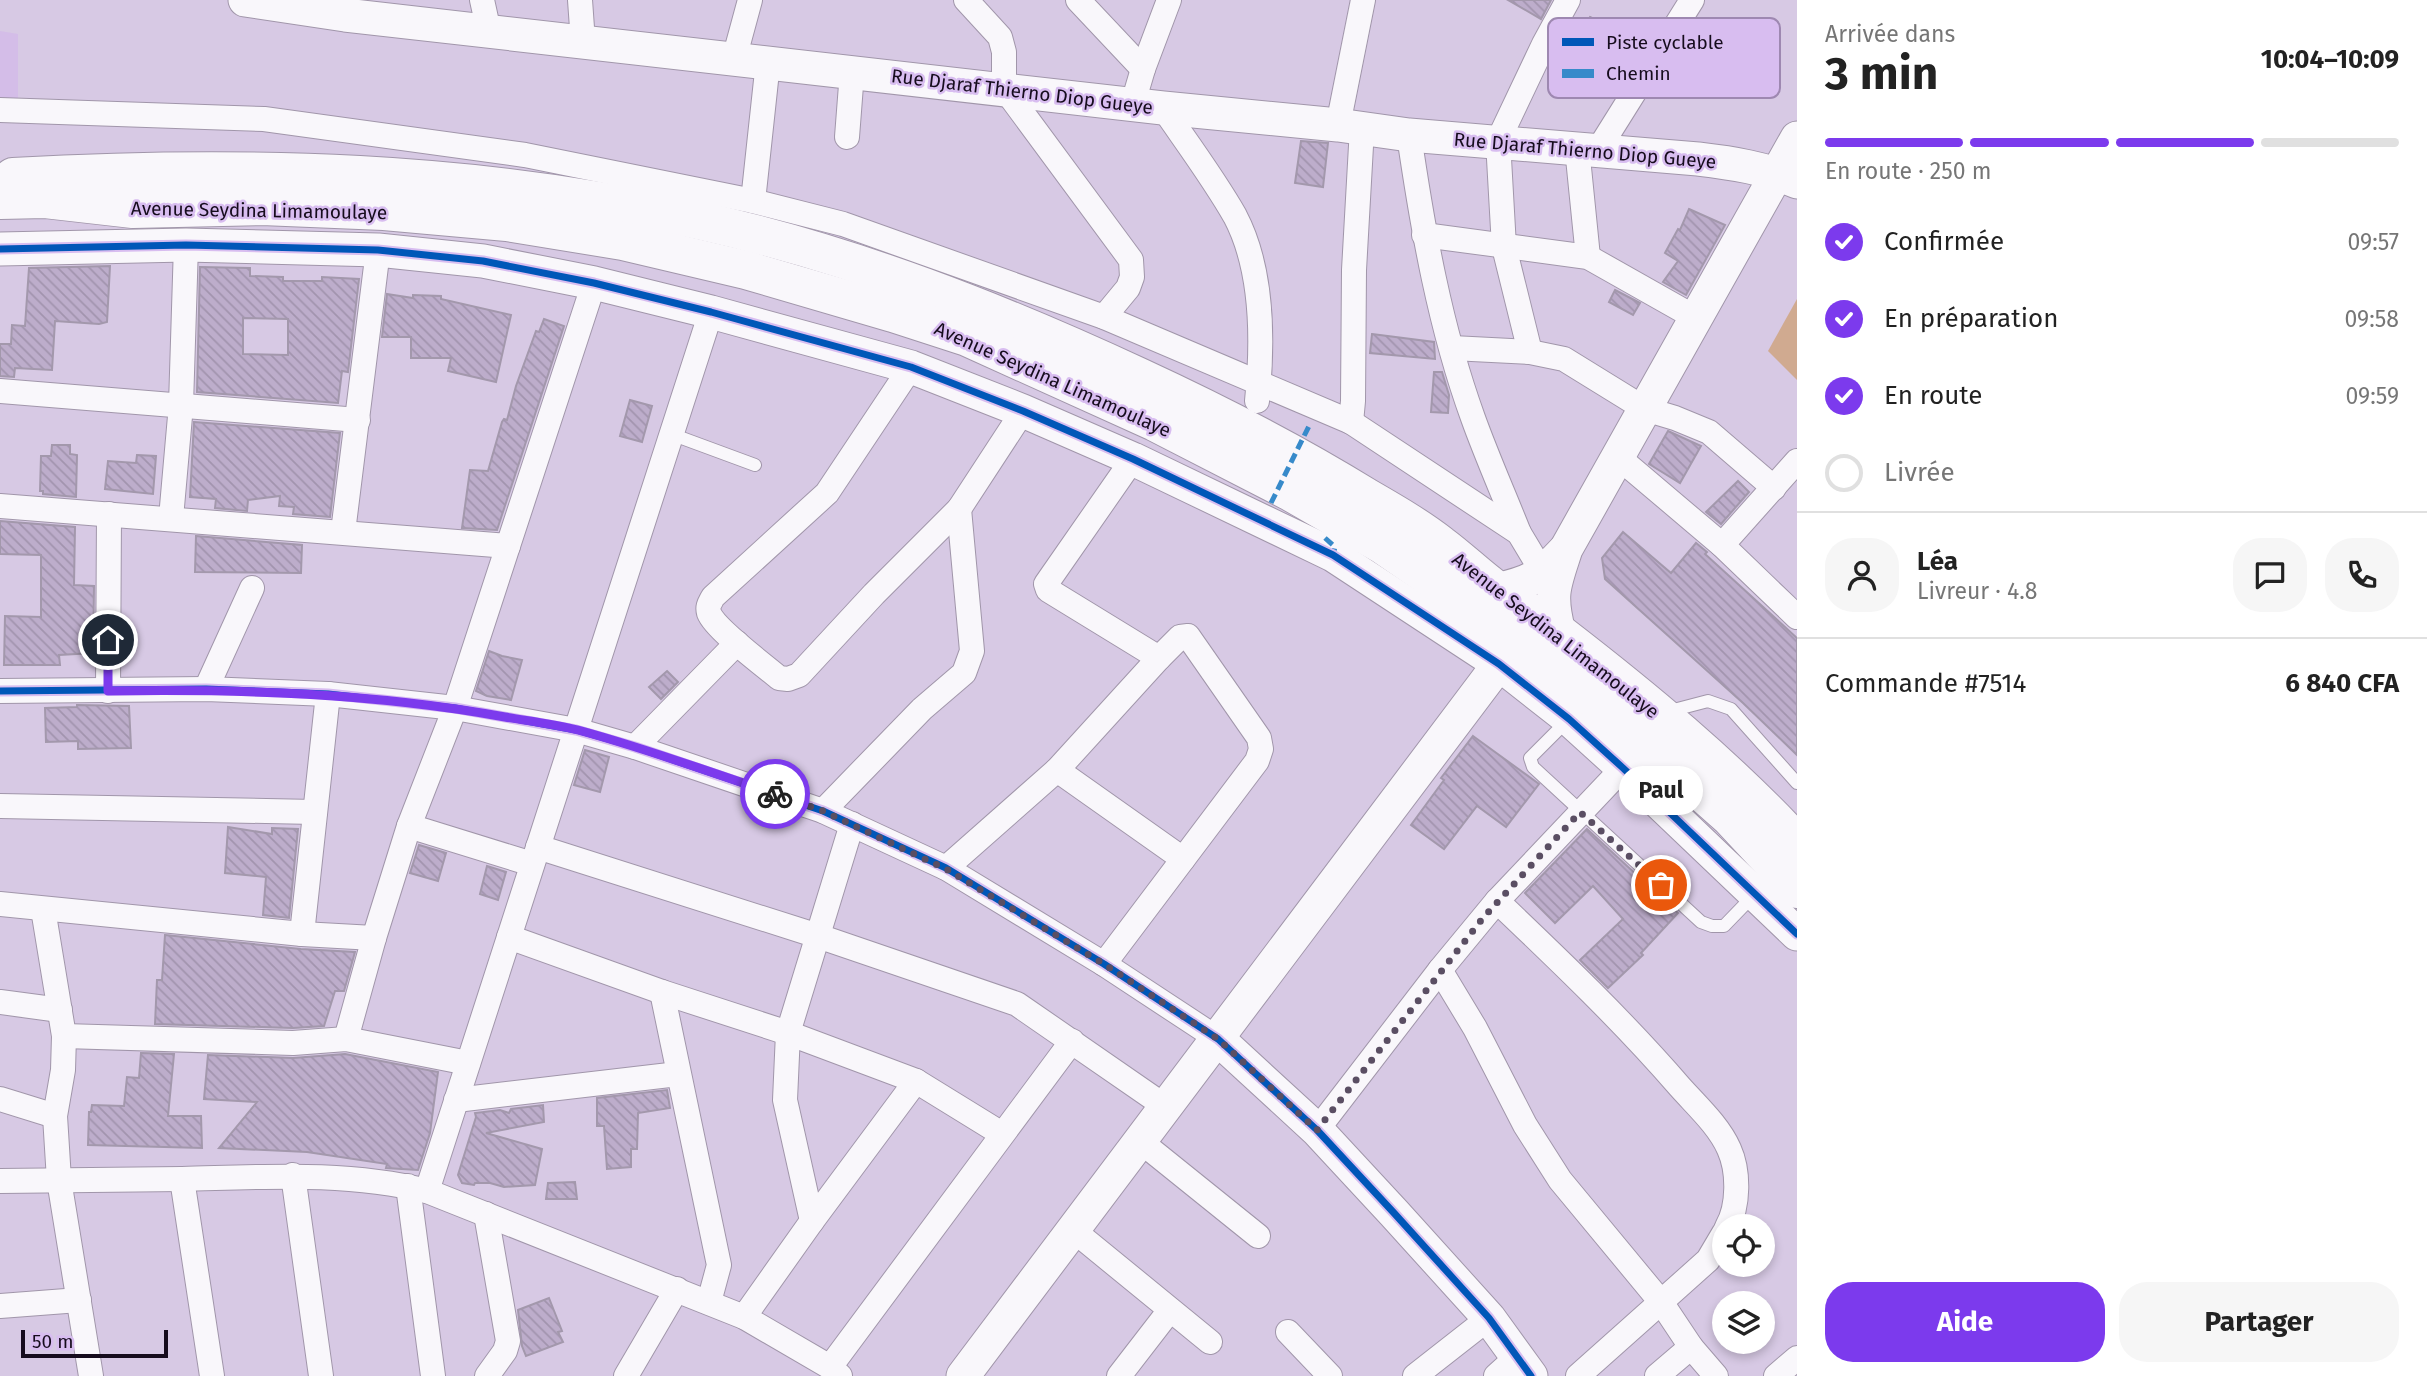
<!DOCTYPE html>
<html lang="fr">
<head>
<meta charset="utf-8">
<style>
  body { margin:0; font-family:"Fira Sans",sans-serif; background:#f6f6f6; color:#222; height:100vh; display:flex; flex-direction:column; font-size:26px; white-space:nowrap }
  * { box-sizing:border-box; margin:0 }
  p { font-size:23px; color:#767676 }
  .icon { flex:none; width:38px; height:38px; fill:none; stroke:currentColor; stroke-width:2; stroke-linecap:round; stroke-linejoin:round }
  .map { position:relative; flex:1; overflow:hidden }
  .drawer { display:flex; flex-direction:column; background:#fff; width:630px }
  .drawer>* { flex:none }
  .buttons { position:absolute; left:1712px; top:1214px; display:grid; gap:14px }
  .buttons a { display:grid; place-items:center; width:63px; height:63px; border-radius:50%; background:#fff; box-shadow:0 4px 10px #0003; font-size:35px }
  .scale { position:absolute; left:21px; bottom:18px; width:147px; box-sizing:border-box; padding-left:7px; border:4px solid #160c1d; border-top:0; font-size:19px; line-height:24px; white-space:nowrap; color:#160c1d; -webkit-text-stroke:5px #d8bdf0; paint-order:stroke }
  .pin { position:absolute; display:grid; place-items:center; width:60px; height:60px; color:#fff; margin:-30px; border:4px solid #fff; border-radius:50%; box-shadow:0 2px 7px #0007 }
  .courier { position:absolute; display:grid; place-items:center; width:70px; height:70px; margin:-35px; border:5px solid #7c3aed; border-radius:50%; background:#fff; color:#222; box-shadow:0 2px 9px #0007 }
  .bubble { position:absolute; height:49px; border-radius:24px; background:#fff; box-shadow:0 4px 10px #0003; font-size:23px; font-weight:700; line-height:49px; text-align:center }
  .overview em { font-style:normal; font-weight:700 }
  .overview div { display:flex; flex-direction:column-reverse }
  .overview { display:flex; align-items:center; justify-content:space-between; height:119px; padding:0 28px }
  h1 { font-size:46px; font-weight:700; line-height:52px }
  .bar { display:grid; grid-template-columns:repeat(4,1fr); gap:10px 7px; align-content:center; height:84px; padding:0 28px }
  .bar i { height:9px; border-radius:5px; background:#e0e0e0 }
  .bar .selected { background:#7c3aed }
  .bar p { grid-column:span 4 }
  .line { display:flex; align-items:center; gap:18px; padding:0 28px; border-top:2px solid #e0e0e0 }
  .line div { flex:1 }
  .round { display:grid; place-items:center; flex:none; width:74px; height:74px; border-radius:28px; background:#f6f6f6 }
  ol { padding:0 28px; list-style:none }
  li { display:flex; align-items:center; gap:21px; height:77px }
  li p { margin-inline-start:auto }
  li .icon { padding:7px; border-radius:50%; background:#7c3aed; color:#fff; stroke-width:4 }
  li:last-child { color:#767676 }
  li i { width:38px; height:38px; border:4px solid #e0e0e0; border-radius:50% }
  .button { display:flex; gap:14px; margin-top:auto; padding:14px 28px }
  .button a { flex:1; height:80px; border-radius:28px; background:#7c3aed; color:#fff; font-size:28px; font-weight:700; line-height:80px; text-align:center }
  .button a+a { background:#f6f6f6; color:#222 }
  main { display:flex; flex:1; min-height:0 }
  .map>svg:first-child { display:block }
  .built { fill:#d4bde8 }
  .garden { fill:#d0aa90 }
  .building { fill:url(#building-back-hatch); stroke:#a398ac; stroke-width:2; fill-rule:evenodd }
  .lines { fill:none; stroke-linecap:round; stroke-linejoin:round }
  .lane-casing { stroke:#a196aa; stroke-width:14 }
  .street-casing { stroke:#a196aa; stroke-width:26 }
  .secondary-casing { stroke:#a196aa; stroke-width:35 }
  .highway-casing { stroke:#a196aa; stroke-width:40 }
  .lane { stroke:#f9f7fb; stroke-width:12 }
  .street { stroke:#f9f7fb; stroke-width:24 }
  .secondary { stroke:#f9f7fb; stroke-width:33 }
  .highway { stroke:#f9f7fb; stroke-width:38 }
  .quiet { stroke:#378aca; stroke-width:5; stroke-dasharray:10 5; stroke-linecap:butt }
  .cycleway-casing { stroke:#d8bdf0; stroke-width:11 }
  .cycleway { stroke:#0057b8; stroke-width:7 }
  .done { stroke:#5a4e63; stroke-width:7; stroke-dasharray:0 12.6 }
  .route { stroke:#7c3aed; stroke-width:9 }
  .labels { text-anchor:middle; stroke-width:5; stroke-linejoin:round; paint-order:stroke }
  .street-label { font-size:19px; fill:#160c1d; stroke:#d8bdf0 }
  .key { fill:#d8bdf0; stroke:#9e88b1; stroke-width:2 }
  .key-label { font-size:19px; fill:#160c1d }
</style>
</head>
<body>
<main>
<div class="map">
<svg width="1797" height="1376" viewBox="0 0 1797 1376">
  <defs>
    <pattern id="building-back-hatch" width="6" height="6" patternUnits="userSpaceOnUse" patternTransform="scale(1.75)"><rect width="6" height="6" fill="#bdadcb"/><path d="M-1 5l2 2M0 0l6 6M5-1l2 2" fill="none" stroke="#a294ae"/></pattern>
  </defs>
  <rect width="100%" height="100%" fill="#d7c9e4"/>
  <!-- built -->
  <polygon class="built" points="0,31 18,34 18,103 0,102"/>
  <!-- garden -->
  <polygon class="garden" points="1797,299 1797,380 1768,351"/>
  <!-- building -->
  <g class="building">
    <polygon points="1508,0 1551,0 1541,19"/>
    <polygon points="1590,17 1607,26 1591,55 1574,46"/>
    <polygon points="1301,141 1328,143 1323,187 1295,183"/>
    <polygon points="1689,209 1725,225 1686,295 1663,282 1678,261 1665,253 1678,229 1680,230"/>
    <polygon points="110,266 107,322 99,324 55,321 52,370 15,368 14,377 0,376 0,344 11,344 12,325 25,326 29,268"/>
    <path d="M200 267 250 268V276L283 277V281H322V277L359 279 348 372 342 371 338 403 197 392ZM243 318 288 319V355L243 354Z"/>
    <polygon points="1615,290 1640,303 1633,315 1609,302"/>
    <polygon points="387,294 413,298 413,295 441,296 441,299 511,315 496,382 448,371 451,358 411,358 411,337 382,337"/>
    <polygon points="544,319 564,326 497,530 462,528 470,470 488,471 502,422 504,419 507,420 516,386 536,331 539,332"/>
    <polygon points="1372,334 1434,342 1435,359 1370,353"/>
    <polygon points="1434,372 1442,372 1449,395 1448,413 1431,412"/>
    <polygon points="630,400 652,406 642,442 620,436"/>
    <polygon points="194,422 340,433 330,517 293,514 294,507 279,506 280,496 248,500 247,511 215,508 216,499 190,497"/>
    <polygon points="1668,431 1701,446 1680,483 1649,464"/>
    <polygon points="52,445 70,445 70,454 77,455 76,497 43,494 43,491 40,491 41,456 51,456"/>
    <polygon points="137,455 156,456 153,494 105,489 108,461 136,463"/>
    <polygon points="1738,481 1749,492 1721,524 1706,512"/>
    <polygon points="0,521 75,527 74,585 94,586 93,653 59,655 60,665 4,665 5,616 41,617 41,555 0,554"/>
    <polygon points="1623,532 1671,573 1696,543 1707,552 1705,554 1797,638 1797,755 1743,703 1605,579 1602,558"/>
    <polygon points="196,536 302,545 301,573 195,572"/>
    <polygon points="489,651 502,656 522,660 511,700 487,696 476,691"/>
    <polygon points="667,671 678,682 661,699 649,687"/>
    <polygon points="77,705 129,706 131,748 78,749 78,741 46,742 45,708 77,707"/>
    <polygon points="1473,736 1539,784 1506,827 1477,806 1444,849 1411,825 1444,780 1441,778"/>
    <polygon points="585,750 609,757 600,792 574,785"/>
    <polygon points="228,827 272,834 272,828 298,829 289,918 263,915 266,877 225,873"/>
    <polygon points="1587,829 1678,913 1641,953 1643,955 1608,988 1580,960 1623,919 1593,886 1555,923 1525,893"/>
    <polygon points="419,845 446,853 438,881 410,873"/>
    <polygon points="487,866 506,872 498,900 480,894"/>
    <polygon points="165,935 301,949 355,952 344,991 335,991 324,1026 293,1028 155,1024 157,980 162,980"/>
    <polygon points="141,1053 174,1054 168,1116 201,1116 202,1148 88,1145 89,1112 91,1112 92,1105 124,1106 127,1077 139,1078"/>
    <polygon points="345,1054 438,1072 430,1133 418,1170 386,1168 387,1164 307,1152 219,1148 257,1102 204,1099 208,1055 293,1058"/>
    <polygon points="667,1090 670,1108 638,1113 637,1149 631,1149 631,1167 607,1169 604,1126 597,1126 597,1098"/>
    <polygon points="543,1105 544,1122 486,1133 542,1149 535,1185 504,1187 490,1183 475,1183 474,1185 462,1183 458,1175 476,1117 475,1113 500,1110 509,1113 511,1109"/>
    <polygon points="575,1182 577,1199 546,1199 548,1183"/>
    <polygon points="549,1298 562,1331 558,1332 563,1342 526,1356 522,1346 518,1310"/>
  </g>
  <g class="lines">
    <!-- lane casing -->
    <g class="lane-casing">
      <g id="lane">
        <polyline points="671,434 755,465"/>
        <polyline points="1666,712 1708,701 1731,709 1797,783"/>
        <polyline points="1567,721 1530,758 1533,767 1701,922 1712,926 1724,926 1753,896"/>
      </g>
    </g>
    <!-- street casing -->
    <g class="street-casing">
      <g id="street">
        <polyline points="482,0 489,32"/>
        <polyline points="580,0 583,42"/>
        <polyline points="966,0 1000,37 1004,52 1004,88 1131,260 1132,277 1128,288 1104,317"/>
        <polyline points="1078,0 1143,69"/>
        <polyline points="734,59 750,0"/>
        <polyline points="1133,103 1143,69 1169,0"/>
        <path d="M1163 108C1187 143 1214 179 1235 216 1263 269 1263 343 1257 401"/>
        <polyline points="0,110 264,119 525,155 753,201 843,224 1104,317 1351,422 1519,533 1543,573"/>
        <polyline points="1338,125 1363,0"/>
        <path d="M1409 135C1423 231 1440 327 1473 418 1487 457 1504 495 1519 533"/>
        <polyline points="847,137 852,72"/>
        <polyline points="1577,148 1588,257"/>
        <polyline points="1598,150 1692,0"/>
        <polyline points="753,201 768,62"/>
        <polyline points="1424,235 1588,257 1696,318"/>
        <polyline points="1452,348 1530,352 1564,359 1645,409 1675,418 1709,432 1774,488"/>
        <polyline points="1530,352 1504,247 1498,141 1544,44 1568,0"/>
        <path d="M911 367 827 493 713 597C710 603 707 606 709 613 715 629 764 665 779 678L788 679 799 675 874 594 959 509 1023 411"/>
        <polyline points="0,391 358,420"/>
        <polyline points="1351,422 1353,401 1354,270 1362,128"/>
        <polyline points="1618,457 1722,545 1797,617"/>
        <polyline points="1133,459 1046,584 1048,590 1159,658"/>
        <polyline points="0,506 508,546"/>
        <polyline points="171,518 181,405 186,245"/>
        <polyline points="343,532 378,250"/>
        <polyline points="1722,545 1797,461"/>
        <polyline points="206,689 252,588"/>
        <polyline points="0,691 206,689 328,694 455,708 576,730 635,747 823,811 946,868 1104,964 1218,1039"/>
        <polyline points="108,691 109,514"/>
        <polyline points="635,747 737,643"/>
        <path d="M1623 768 1497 901C1560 961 1623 1021 1680 1087 1697 1106 1719 1126 1729 1149 1739 1171 1739 1206 1727 1227"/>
        <polyline points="1057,770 1183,859"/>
        <polyline points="0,806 315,812"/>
        <polyline points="823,811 922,709 964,673 972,651 959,509"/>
        <polyline points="409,826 532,864"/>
        <polyline points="538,847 818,936 1017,1004 1166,1107"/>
        <polyline points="946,868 1057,770 1159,658 1180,637 1188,636 1259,738 1261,749 1257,761 1104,964"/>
        <polyline points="0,904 302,934 374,938"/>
        <polyline points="43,909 64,1036 63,1070 55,1116 59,1180 91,1376"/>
        <polyline points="302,934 328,694"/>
        <polyline points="509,937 662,992 788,1033 916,1081 1002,1134"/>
        <polyline points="1440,970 1475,1028 1525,1125 1560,1180 1661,1302 1578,1376"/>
        <polyline points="662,992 719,1265 709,1302"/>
        <polyline points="0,1002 60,1010"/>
        <polyline points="64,1036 293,1043 346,1039 468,1063"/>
        <polyline points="346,1039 374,938 409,826 455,708 594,283"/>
        <polyline points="0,1099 55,1116"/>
        <polyline points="456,1100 678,1074"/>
        <polyline points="1317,1130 1440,970 1497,901"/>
        <polyline points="1140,1141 1258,1236"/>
        <polyline points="293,1175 321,1376"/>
        <polyline points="182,1179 212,1376"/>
        <path d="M0 1181C61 1180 121 1180 182 1179 264 1177 346 1171 427 1191L744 1317 830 1367 840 1376"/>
        <polyline points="408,1186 433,1376"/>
        <polyline points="427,1191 711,312"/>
        <polyline points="486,1214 508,1341 505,1351 487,1376"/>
        <polyline points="812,1221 785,1100 788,1033 852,824"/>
        <polyline points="1073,1230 1210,1342"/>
        <polyline points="0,1306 79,1300"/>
        <polyline points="744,1317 812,1221 916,1081"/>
        <polyline points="1288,1332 1330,1376"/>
        <polyline points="1691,1347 1716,1376"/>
        <polyline points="830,1367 1072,1041"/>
        <polyline points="626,1376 677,1289"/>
        <polyline points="1119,1376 1170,1310"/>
        <polyline points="1415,1376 1489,1318"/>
        <polyline points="1496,1376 1517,1357"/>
        <polyline points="1657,1376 1691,1347 1661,1302 1708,1260 1724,1233"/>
        <polyline points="1776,1376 1797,1358"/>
      </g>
    </g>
    <!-- secondary casing -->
    <g class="secondary-casing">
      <g id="secondary">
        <path d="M245 0 345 15 1163 108 1338 125 1409 135 1698 159C1732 163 1765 168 1797 182"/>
        <polyline points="0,249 186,245 378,250 483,261 594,283 711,312 911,367 1023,411 1133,459 1333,555 1499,664 1569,719 1623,768 1797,934"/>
        <path d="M1496 590C1531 582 1540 577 1564 551"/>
        <path d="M1559 632C1549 594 1554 586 1566 549L1797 138"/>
        <polyline points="1218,1039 1317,1130 1394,1213 1489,1318 1531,1376"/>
        <polyline points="963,1376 1499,664"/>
      </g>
    </g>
    <!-- highway casing -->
    <g class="highway-casing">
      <g id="highway">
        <path d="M13 177C244 164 476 170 702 221 854 255 999 312 1139 377 1217 413 1293 452 1366 497 1392 512 1418 527 1441 545 1460 559 1476 575 1495 589 1516 605 1539 617 1560 634 1643 698 1725 766 1797 843"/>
        <polyline points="0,200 45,199 133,209 262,206 384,211 507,222 623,241 746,270 893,313 967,337 1155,422 1289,491 1383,545 1501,626 1616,716 1730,817 1797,889"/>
      </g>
    </g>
    <!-- lane -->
    <use href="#lane" class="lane"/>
    <!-- street -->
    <use href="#street" class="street"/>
    <!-- secondary -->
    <use href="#secondary" class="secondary"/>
    <!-- highway -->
    <use href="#highway" class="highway"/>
    <!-- quiet -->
    <g class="quiet">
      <polyline points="1271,503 1309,426"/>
      <polyline points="1325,538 1335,547 1333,555"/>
    </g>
    <!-- cycleway casing -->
    <g class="cycleway-casing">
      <g id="cycleway">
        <polyline points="0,249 186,245 378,250 483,261 594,283 711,312 911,367 1023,411 1133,459 1333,555 1499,664 1569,719 1623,768 1797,934"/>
        <polyline points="0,691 206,689 328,694 455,708 576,730 635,747 823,811 946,868 1104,964 1218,1039 1317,1130 1394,1213 1489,1318 1531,1376"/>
      </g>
    </g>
    <!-- cycleway -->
    <use href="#cycleway" class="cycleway"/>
  </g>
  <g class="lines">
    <!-- done -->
    <polyline class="done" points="775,794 823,811 946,869 1104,964 1218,1039 1317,1130 1483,918 1580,812 1661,885"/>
    <!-- route -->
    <path class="route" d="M108 640V691C241 689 373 693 505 717 529 721 554 724 578 730 645 748 710 772 775 794"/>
  </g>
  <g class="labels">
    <!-- street labels -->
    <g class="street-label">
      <text transform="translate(1022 91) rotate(7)" y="7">Rue Djaraf Thierno Diop Gueye</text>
      <text transform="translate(1585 150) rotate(5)" y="7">Rue Djaraf Thierno Diop Gueye</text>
      <text transform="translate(259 210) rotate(1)" y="7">Avenue Seydina Limamoulaye</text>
      <text transform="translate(1053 379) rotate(24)" y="7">Avenue Seydina Limamoulaye</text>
      <text transform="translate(1556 635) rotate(38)" y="7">Avenue Seydina Limamoulaye</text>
    </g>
  </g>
  <!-- legend -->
  <rect x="1548" y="18" width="232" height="80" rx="10" class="key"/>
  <rect x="1562" y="38" width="32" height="8" fill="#0057b8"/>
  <rect x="1562" y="69" width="32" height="9" fill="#378aca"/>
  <g class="key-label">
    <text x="1606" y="49">Piste cyclable</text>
    <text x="1606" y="80">Chemin</text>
  </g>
</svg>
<div class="buttons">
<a><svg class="icon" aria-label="locate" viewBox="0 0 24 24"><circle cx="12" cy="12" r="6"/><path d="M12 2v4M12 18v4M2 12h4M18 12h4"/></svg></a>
<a><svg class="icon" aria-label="layers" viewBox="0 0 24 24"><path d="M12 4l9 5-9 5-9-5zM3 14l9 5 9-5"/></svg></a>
</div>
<div class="scale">50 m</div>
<div class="pin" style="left:1661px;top:885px;background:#ea580c"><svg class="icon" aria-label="bag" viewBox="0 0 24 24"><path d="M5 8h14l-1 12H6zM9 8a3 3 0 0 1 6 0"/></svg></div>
<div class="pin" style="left:108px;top:640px;background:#1f2937"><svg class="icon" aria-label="home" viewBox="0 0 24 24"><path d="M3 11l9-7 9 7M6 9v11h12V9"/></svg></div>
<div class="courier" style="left:775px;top:794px"><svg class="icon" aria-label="bike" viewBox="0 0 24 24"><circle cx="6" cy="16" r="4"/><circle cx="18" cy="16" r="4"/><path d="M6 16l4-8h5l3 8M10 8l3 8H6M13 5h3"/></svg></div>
<div class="bubble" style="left:1619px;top:766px;width:84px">Paul</div>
</div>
<section class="drawer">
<div class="overview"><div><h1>3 min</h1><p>Arrivée dans</p></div><em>10:04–10:09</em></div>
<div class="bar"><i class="selected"></i><i class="selected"></i><i class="selected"></i><i></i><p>En route · 250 m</p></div>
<ol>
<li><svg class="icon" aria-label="check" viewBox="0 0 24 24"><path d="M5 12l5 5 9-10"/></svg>Confirmée<p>09:57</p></li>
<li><svg class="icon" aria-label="check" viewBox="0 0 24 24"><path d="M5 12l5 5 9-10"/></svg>En préparation<p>09:58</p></li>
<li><svg class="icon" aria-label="check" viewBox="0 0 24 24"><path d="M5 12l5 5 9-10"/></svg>En route<p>09:59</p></li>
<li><i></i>Livrée</li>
</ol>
<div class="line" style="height:126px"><a class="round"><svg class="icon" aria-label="person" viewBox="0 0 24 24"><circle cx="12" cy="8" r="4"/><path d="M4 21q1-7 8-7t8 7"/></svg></a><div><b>Léa</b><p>Livreur · 4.8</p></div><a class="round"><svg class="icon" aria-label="chat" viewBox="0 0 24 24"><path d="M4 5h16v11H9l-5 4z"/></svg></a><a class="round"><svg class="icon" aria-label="phone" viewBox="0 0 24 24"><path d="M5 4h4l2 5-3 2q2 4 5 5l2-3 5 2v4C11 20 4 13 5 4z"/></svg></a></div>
<div class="line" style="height:91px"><div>Commande #7514</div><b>6 840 CFA</b></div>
<div class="button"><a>Aide</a><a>Partager</a></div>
</section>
</main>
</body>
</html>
